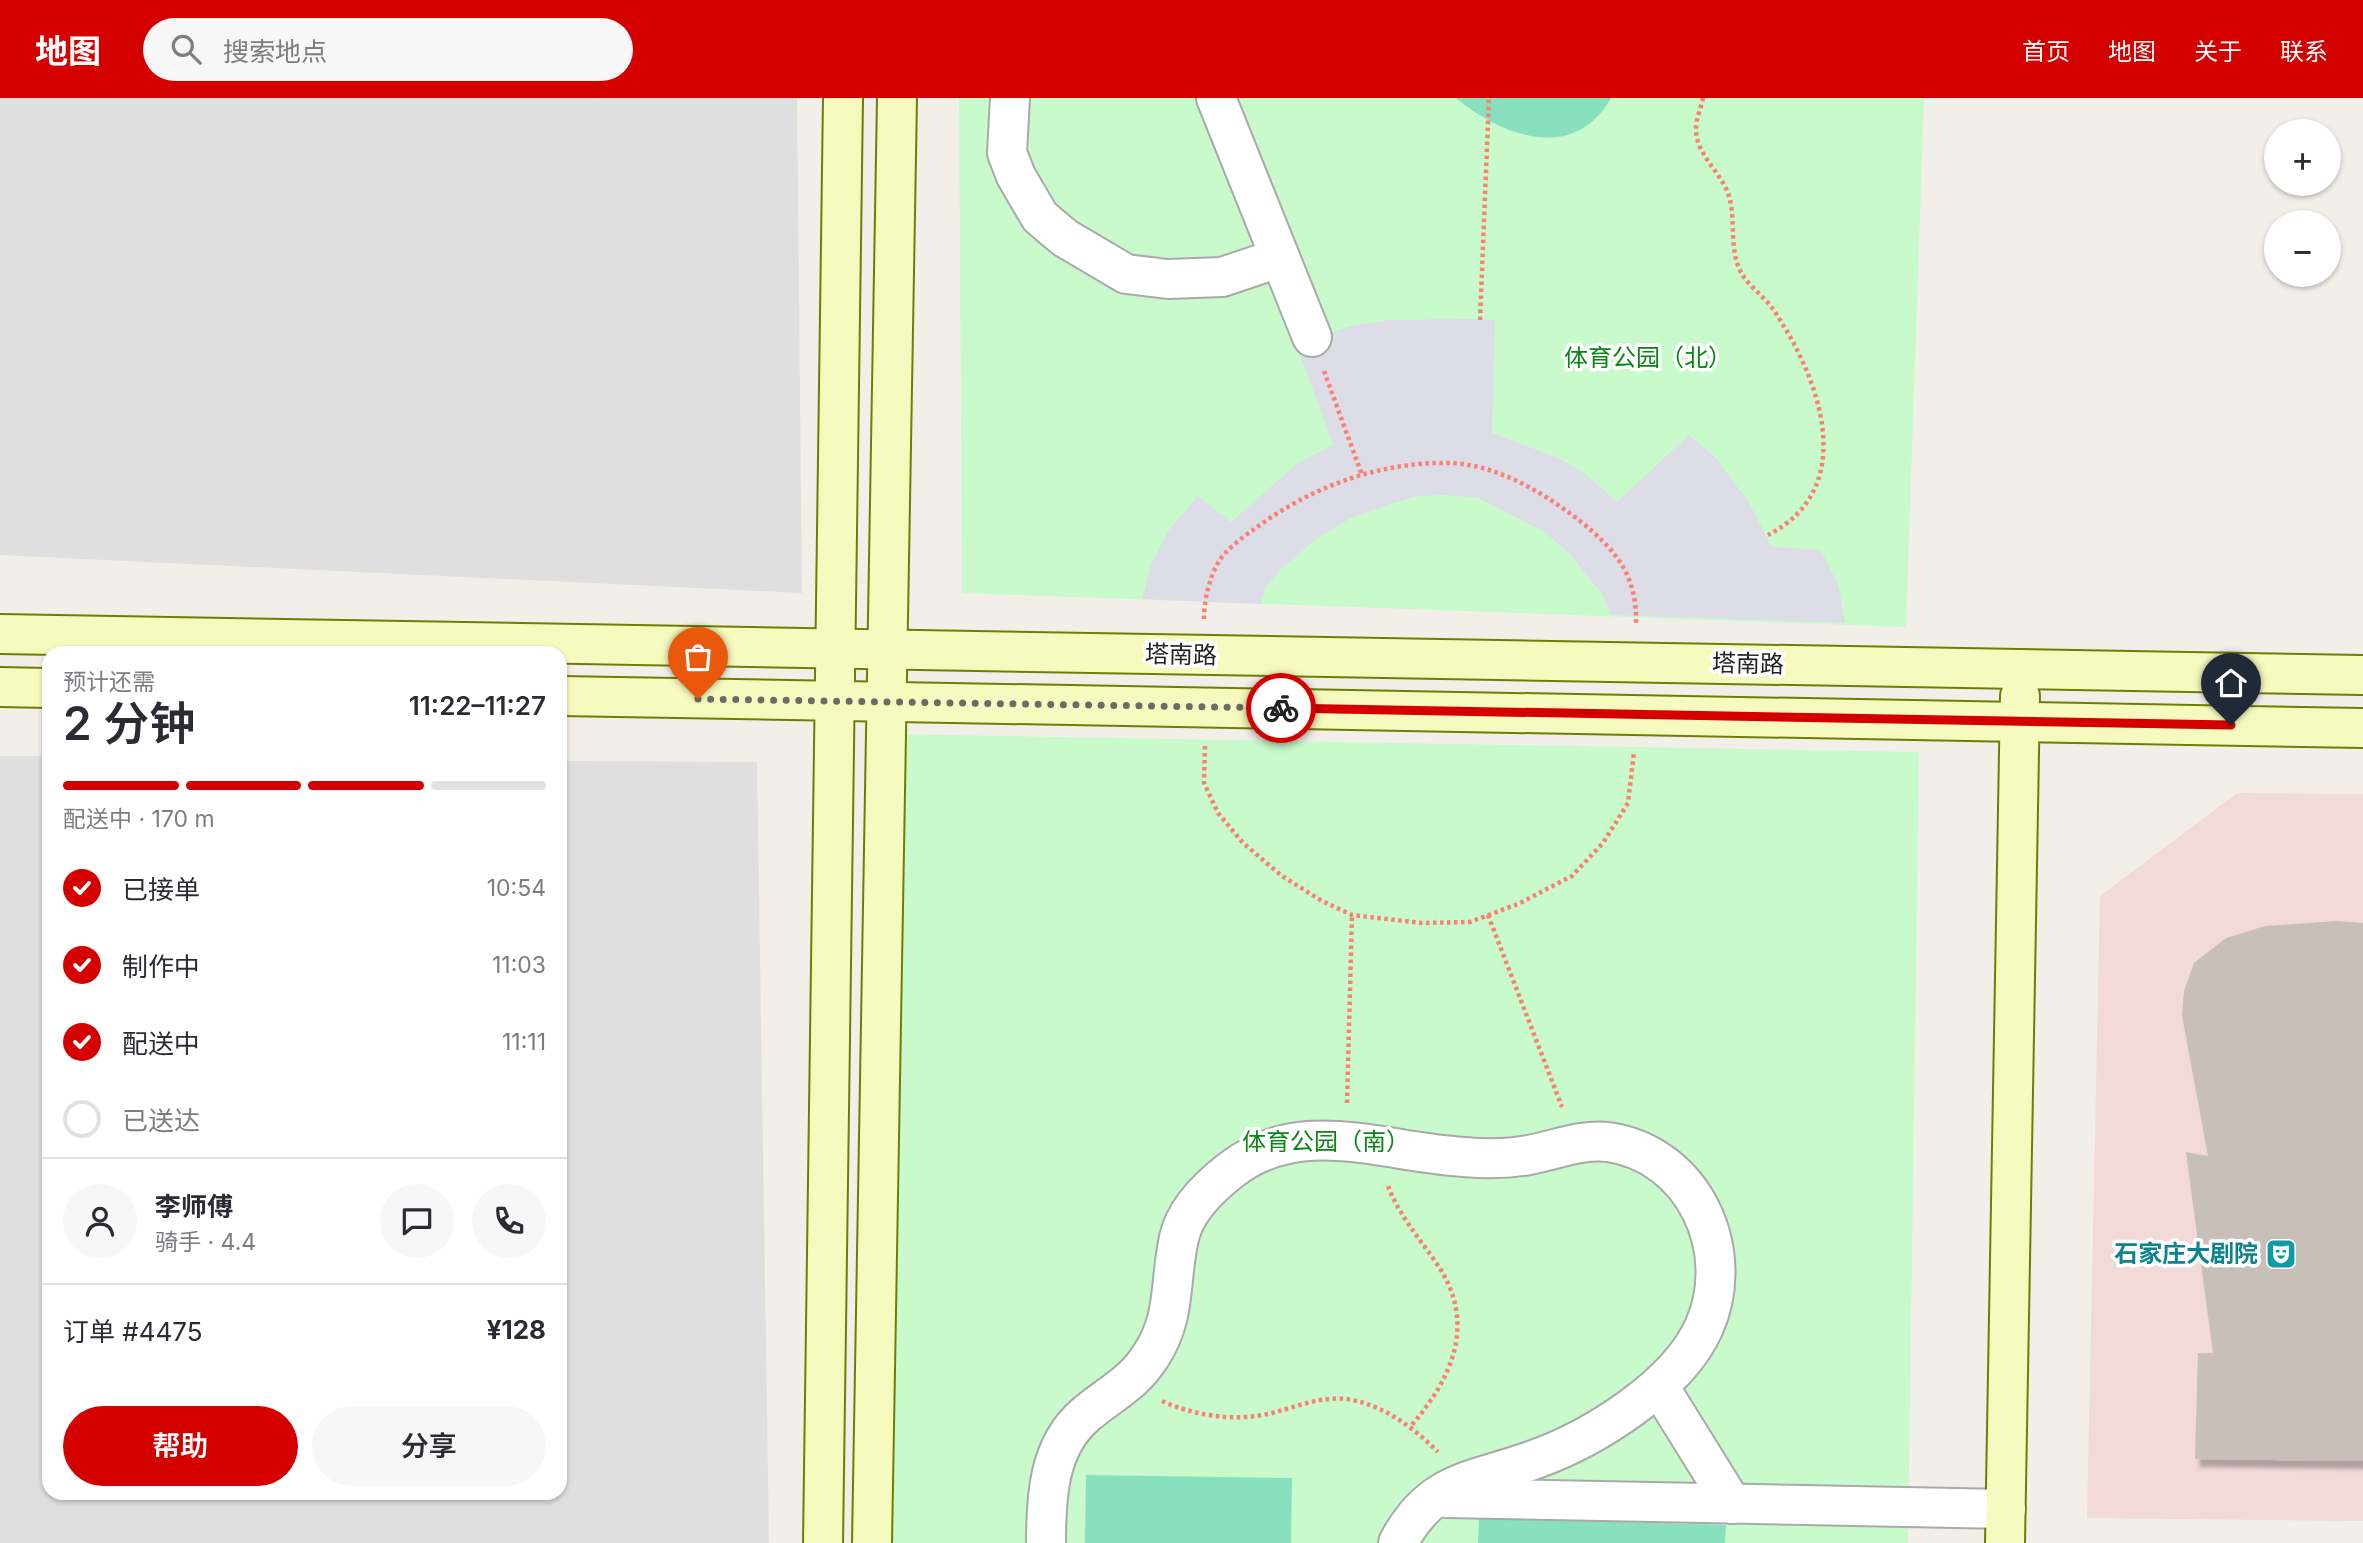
<!DOCTYPE html>
<html lang="zh">
<head>
<meta charset="utf-8">
<style>
  body { margin:0; font-family:Inter,"Noto Sans SC",sans-serif; background:#f7f7f7; color:#2b2b33; height:100vh; display:flex; flex-direction:column; font-size:26px; white-space:nowrap }
  * { box-sizing:border-box; margin:0 }
  p { font-size:23px; color:#7c7c81 }
  .icon { flex:none; width:38px; height:38px; fill:none; stroke:currentColor; stroke-width:2; stroke-linecap:round; stroke-linejoin:round }
  .map { position:relative; flex:1; overflow:hidden }
  .side { position:absolute; left:42px; top:548px; width:525px; height:854px; display:flex; flex-direction:column; background:#fff; border-radius:21px; box-shadow:0 2px 5px #0004 }
  .side>* { flex:none }
  .buttons { position:absolute; left:2264px; top:21px; display:grid; gap:14px }
  .buttons a { display:grid; place-items:center; width:77px; height:77px; border-radius:50%; background:#fff; box-shadow:0 2px 5px #0004; font-size:35px }
  .pin { position:absolute; display:grid; place-items:center; width:60px; height:60px; color:#fff; margin:-72px -30px; border-radius:50% 50% 50% 0; rotate:-45deg; box-shadow:0 0 7px #0007 }
  .pin .icon { rotate:45deg }
  .courier { position:absolute; display:grid; place-items:center; width:70px; height:70px; margin:-35px; border:5px solid #d40000; border-radius:50%; background:#fff; color:#222; box-shadow:0 2px 9px #0007 }
  .overview em { font-style:normal; font-weight:600 }
  .overview div { display:flex; flex-direction:column-reverse }
  .overview { display:flex; align-items:center; justify-content:space-between; height:119px; padding:0 21px }
  h1 { font-size:46px; font-weight:600; line-height:52px }
  .bar { display:grid; grid-template-columns:repeat(4,1fr); gap:10px 7px; align-content:center; height:84px; padding:0 21px }
  .bar i { height:9px; border-radius:5px; background:#e1e1e2 }
  .bar .on { background:#d40000 }
  .bar p { grid-column:span 4 }
  .line { display:flex; align-items:center; gap:18px; padding:0 21px; border-top:2px solid #e1e1e2 }
  .line div { flex:1 }
  .round { display:grid; place-items:center; flex:none; width:74px; height:74px; border-radius:37px; background:#f7f7f7 }
  ol { padding:0 21px; list-style:none }
  li { display:flex; align-items:center; gap:21px; height:77px }
  li p { margin-inline-start:auto }
  li .icon { padding:7px; border-radius:50%; background:#d40000; color:#fff; stroke-width:4 }
  li:last-child { color:#7c7c81 }
  li i { width:38px; height:38px; border:4px solid #e1e1e2; border-radius:50% }
  .primary-button { display:flex; gap:14px; margin-top:auto; padding:14px 21px }
  .primary-button a { flex:1; height:80px; border-radius:42px; background:#d40000; color:#fff; font-size:28px; font-weight:600; line-height:80px; text-align:center }
  .primary-button a+a { background:#f7f7f7; color:#2b2b33 }
  header { display:flex; align-items:center; gap:42px; box-sizing:border-box; height:98px; padding:0 35px; background:#d40000; color:#fff }
  header strong { font-size:33px }
  nav { display:flex; gap:38px; margin-inline-start:auto; font-size:24px }
  .search { width:490px; height:63px; background:#f7f7f7; display:flex; align-items:center; gap:18px; box-sizing:border-box; padding:0 24px; border-radius:38px; color:#7c7c81; font-size:26px }
  .map>svg:first-child { display:block }
  .residential { fill:#e0dfdf }
  .commercial { fill:#f2dad9 }
  .park { fill:#c8facc }
  .pitch { fill:#88e0be }
  .plaza { fill:#dddde8 }
  .building { fill:#c7bfb8; filter:url(#shadow) }
  .lines { fill:none; stroke-linecap:round; stroke-linejoin:round }
  .street-casing { stroke:#a9a9a9; stroke-width:42 }
  .secondary-casing { stroke:#707d05; stroke-width:42 }
  .path { stroke:#fa8072; stroke-width:4.5; stroke-dasharray:3.5 3.5; stroke-linecap:butt }
  .street { stroke:#fff; stroke-width:38 }
  .secondary { stroke:#f7fabf; stroke-width:38 }
  .done { stroke:#6b6a68; stroke-width:7; stroke-dasharray:0 12.6 }
  .route { stroke:#d40000; stroke-width:9 }
  .labels { text-anchor:middle; stroke-width:7; stroke-linejoin:round; paint-order:stroke }
  .park-label { font-size:24px; fill:#0c8416; stroke:#fff }
  .street-label { font-size:24px; fill:#222; stroke:#fff }
  .culture-label { font-size:24px; font-weight:bold; fill:#0d838f; stroke:#fff; text-anchor:end }
</style>
</head>
<body>
<header>
<strong>地图</strong>
<div class="search"><svg class="icon" aria-label="search" viewBox="0 0 24 24"><circle cx="10" cy="10" r="6"/><path d="M15 15l6 6"/></svg>搜索地点</div>
<nav><a>首页</a><a>地图</a><a>关于</a><a>联系</a></nav>
</header>
<div class="map">
<svg width="2363" height="1445" viewBox="0 0 2363 1445">
  <defs>
    <filter id="shadow"><feDropShadow dx="4.5" dy="8" stdDeviation="2" flood-color="#0004"/></filter>
  </defs>
  <rect width="100%" height="100%" fill="#f2efe9"/>
  <!-- residential -->
  <g class="residential">
    <polygon points="0,0 797,0 802,495 0,457"/>
    <polygon points="0,658 49,658 49,1395 560,1395 560,663 757,664 769,1445 0,1445"/>
  </g>
  <!-- commercial -->
  <polygon class="commercial" points="2237,695 2363,696 2363,1423 2087,1420 2100,798"/>
  <!-- park -->
  <g class="park">
    <polygon points="959,0 1924,0 1906,529 962,495"/>
    <polygon points="886,636 1919,654 1908,1445 893,1445"/>
  </g>
  <!-- pitch -->
  <g class="pitch">
    <path d="M1456 0H1611C1574 65 1503 39 1456 0Z"/>
    <polygon points="1086,1377 1292,1380 1291,1445 1085,1445"/>
    <polygon points="1479,1420 1726,1427 1725,1445 1478,1445"/>
  </g>
  <!-- plaza -->
  <polygon class="plaza" points="1466,221 1495,222 1492,335 1558,360 1583,374 1617,404 1689,337 1715,359 1748,403 1772,449 1821,452 1839,489 1845,525 1611,517 1603,497 1569,455 1543,433 1478,400 1445,397 1418,398 1390,406 1349,421 1316,441 1280,472 1266,489 1261,506 1142,501 1151,467 1168,433 1198,398 1231,424 1299,364 1333,347 1296,246 1354,227 1391,222"/>
  <!-- building -->
  <polygon class="building" points="2337,823 2363,825 2363,1363 2195,1361 2198,1255 2213,1255 2186,1054 2208,1058 2182,917 2184,893 2194,865 2226,840 2265,828"/>
  <g class="lines">
    <!-- street casing -->
    <g class="street-casing">
      <g id="street">
        <polyline points="1010,0 1007,55 1016,78 1040,119 1065,140 1126,176 1168,181 1222,179 1279,160"/>
        <polyline points="1216,0 1312,239"/>
        <polyline points="1660,1290 1732,1406"/>
        <polyline points="1447,1400 2006,1411"/>
        <path d="M1046 1445C1046 1400 1048 1349 1085 1317 1108 1297 1133 1286 1150 1259 1177 1219 1169 1184 1179 1140 1185 1112 1209 1089 1231 1072 1302 1017 1384 1055 1464 1059 1486 1061 1507 1061 1529 1057 1556 1052 1581 1041 1608 1044 1694 1056 1738 1153 1704 1229 1678 1288 1594 1340 1536 1361 1475 1384 1432 1380 1398 1445"/>
      </g>
    </g>
    <!-- secondary casing -->
    <g class="secondary-casing">
      <g id="secondary">
        <polyline points="0,536 2363,577"/>
        <polyline points="0,589 49,590"/>
        <polyline points="560,598 2363,630"/>
        <polyline points="823,1445 843,0"/>
        <polyline points="872,1445 897,0"/>
        <polyline points="2005,1445 2020,598"/>
      </g>
    </g>
    <!-- path -->
    <g class="path">
      <path d="M1703 0C1701 10 1696 21 1696 31 1696 59 1724 75 1730 102 1735 123 1730 149 1739 170 1745 186 1763 197 1773 211 1819 279 1861 389 1768 437"/>
      <polyline points="1480,222 1489,0"/>
      <polyline points="1324,273 1362,377"/>
      <path d="M1204 521C1204 502 1209 481 1218 465 1225 452 1242 440 1253 432 1309 390 1379 363 1451 365 1498 367 1544 395 1580 423 1616 452 1637 477 1636 525"/>
      <polyline points="1205,648 1204,685 1218,715 1243,745 1282,778 1322,803 1352,817 1422,825 1470,824 1518,806 1572,778 1603,745 1628,705 1634,654"/>
      <polyline points="1488,817 1562,1009"/>
      <polyline points="1347,1005 1352,817"/>
      <path d="M1388 1088C1399 1117 1419 1140 1437 1166 1477 1225 1453 1279 1411 1328"/>
      <path d="M1162 1303C1195 1318 1237 1324 1272 1315 1296 1309 1321 1298 1346 1301 1382 1306 1413 1329 1438 1354"/>
    </g>
    <!-- street -->
    <use href="#street" class="street"/>
    <!-- secondary -->
    <use href="#secondary" class="secondary"/>
  </g>
  <g class="lines">
    <!-- done -->
    <polyline class="done" points="698,601 1281,610"/>
    <!-- route -->
    <polyline class="route" points="1281,610 2231,627"/>
  </g>
  <!-- icons -->
  <defs>
    <g id="theatre-square" transform="scale(1.575)"><rect x="-9" y="-9" width="18" height="18" rx="4" fill="#0f9aa8" stroke="#fff"/><path d="M-5-5.5Q0-4 5-5.5V0Q5 5 0 6Q-5 5-5 0ZM-3.3-2.5H-1v1.5H-3.3ZM1-2.5H3.3v1.5H1ZM-2.8 1Q0 5.5 2.8 1Z" fill="#fff"/></g>
  </defs>
  <g fill-rule="evenodd">
    <use href="#theatre-square" x="2281" y="1156"/>
  </g>
  <g class="labels">
    <!-- park labels -->
    <g class="park-label">
      <text x="1648" y="268">体育公园（北）</text>
      <text x="1326" y="1052">体育公园（南）</text>
    </g>
    <!-- street labels -->
    <g class="street-label">
      <text transform="translate(1181 557) rotate(1)" y="8">塔南路</text>
      <text transform="translate(1748 566) rotate(1)" y="8">塔南路</text>
    </g>
    <!-- culture labels -->
    <g class="culture-label">
      <text x="2258" y="1164">石家庄大剧院</text>
    </g>
  </g>
</svg>
<div class="buttons">
<a>+</a>
<a>−</a>
</div>
<div class="pin" style="left:698px;top:601px;background:#ea580c"><svg class="icon" aria-label="bag" viewBox="0 0 24 24"><path d="M5 8h14l-1 12H6zM9 8a3 3 0 0 1 6 0"/></svg></div>
<div class="pin" style="left:2231px;top:627px;background:#1f2937"><svg class="icon" aria-label="home" viewBox="0 0 24 24"><path d="M3 11l9-7 9 7M6 9v11h12V9"/></svg></div>
<div class="courier" style="left:1281px;top:610px"><svg class="icon" aria-label="bike" viewBox="0 0 24 24"><circle cx="6" cy="16" r="4"/><circle cx="18" cy="16" r="4"/><path d="M6 16l4-8h5l3 8M10 8l3 8H6M13 5h3"/></svg></div>
<section class="side">
<div class="overview"><div><h1>2 分钟</h1><p>预计还需</p></div><em>11:22–11:27</em></div>
<div class="bar"><i class="on"></i><i class="on"></i><i class="on"></i><i></i><p>配送中 · 170 m</p></div>
<ol>
<li><svg class="icon" aria-label="check" viewBox="0 0 24 24"><path d="M5 12l5 5 9-10"/></svg>已接单<p>10:54</p></li>
<li><svg class="icon" aria-label="check" viewBox="0 0 24 24"><path d="M5 12l5 5 9-10"/></svg>制作中<p>11:03</p></li>
<li><svg class="icon" aria-label="check" viewBox="0 0 24 24"><path d="M5 12l5 5 9-10"/></svg>配送中<p>11:11</p></li>
<li><i></i>已送达</li>
</ol>
<div class="line" style="height:126px"><a class="round"><svg class="icon" aria-label="person" viewBox="0 0 24 24"><circle cx="12" cy="8" r="4"/><path d="M4 21q1-7 8-7t8 7"/></svg></a><div><b>李师傅</b><p>骑手 · 4.4</p></div><a class="round"><svg class="icon" aria-label="chat" viewBox="0 0 24 24"><path d="M4 5h16v11H9l-5 4z"/></svg></a><a class="round"><svg class="icon" aria-label="phone" viewBox="0 0 24 24"><path d="M5 4h4l2 5-3 2q2 4 5 5l2-3 5 2v4C11 20 4 13 5 4z"/></svg></a></div>
<div class="line" style="height:91px"><div>订单 #4475</div><b>¥128</b></div>
<div class="primary-button"><a>帮助</a><a>分享</a></div>
</section>
</div>
</body>
</html>
